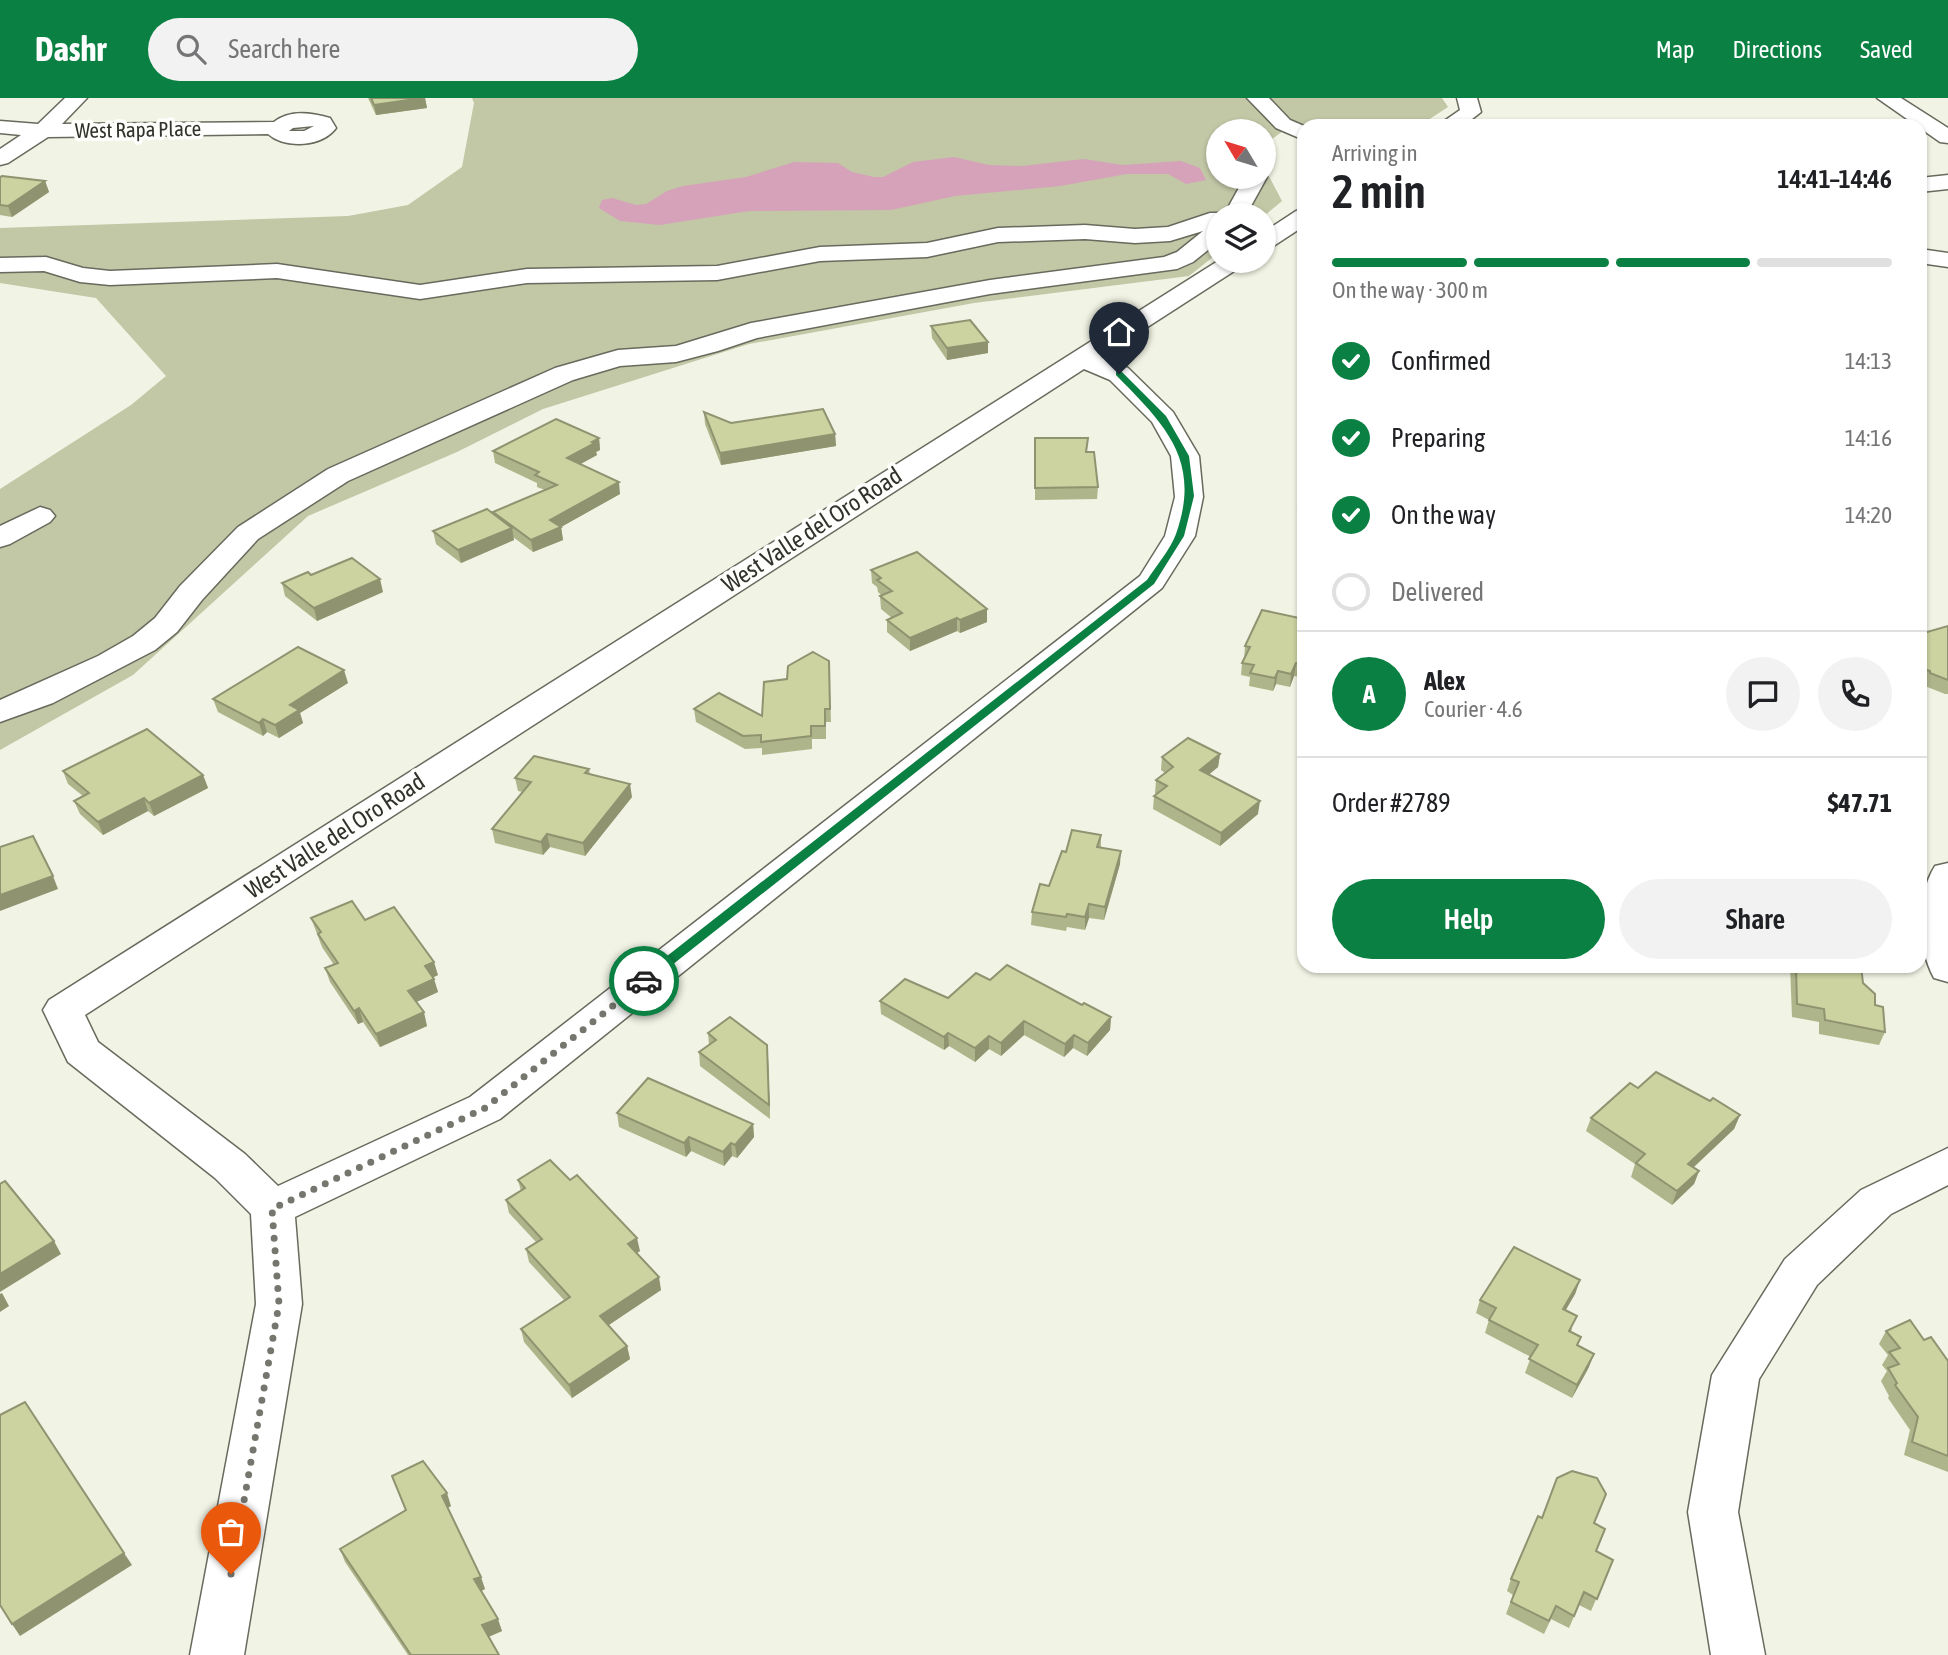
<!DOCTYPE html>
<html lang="en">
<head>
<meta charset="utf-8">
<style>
  body { margin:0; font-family:"Asap Condensed",sans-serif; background:#f2f2f2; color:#202124; height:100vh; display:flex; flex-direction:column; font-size:26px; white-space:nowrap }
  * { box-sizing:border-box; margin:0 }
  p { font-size:23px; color:#757577 }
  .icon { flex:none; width:38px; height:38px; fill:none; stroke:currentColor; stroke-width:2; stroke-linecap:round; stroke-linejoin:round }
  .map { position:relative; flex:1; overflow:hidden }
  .details { position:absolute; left:1297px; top:21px; width:630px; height:854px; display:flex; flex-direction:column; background:#fff; border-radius:21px; box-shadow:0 2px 5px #0004 }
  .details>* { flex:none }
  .needle { width:46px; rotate:308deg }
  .controls { position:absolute; left:1206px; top:21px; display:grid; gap:14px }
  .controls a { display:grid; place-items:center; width:70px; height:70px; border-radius:50%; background:#fff; box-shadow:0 2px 5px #0004; font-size:35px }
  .pin { position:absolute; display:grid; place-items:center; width:60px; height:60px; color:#fff; margin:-72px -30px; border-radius:50% 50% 50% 0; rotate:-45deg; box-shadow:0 0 7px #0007 }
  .pin .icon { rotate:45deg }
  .courier { position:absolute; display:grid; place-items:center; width:70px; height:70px; margin:-35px; border:5px solid #0b8043; border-radius:50%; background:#fff; color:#222; box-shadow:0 2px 9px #0007 }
  .head em { font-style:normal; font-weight:600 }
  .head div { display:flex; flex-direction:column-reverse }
  .head { display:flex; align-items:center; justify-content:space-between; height:119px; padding:0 35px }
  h1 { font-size:46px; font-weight:600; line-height:52px }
  .bar { display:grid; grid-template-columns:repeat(4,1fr); gap:10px 7px; align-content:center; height:84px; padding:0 35px }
  .bar i { height:9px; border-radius:5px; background:#e0e0e0 }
  .bar .current { background:#0b8043 }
  .bar p { grid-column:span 4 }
  .line { display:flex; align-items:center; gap:18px; padding:0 35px; border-top:2px solid #e0e0e0 }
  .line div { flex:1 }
  .round { display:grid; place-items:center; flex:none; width:74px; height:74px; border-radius:37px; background:#f2f2f2 }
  ol { padding:0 35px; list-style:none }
  li { display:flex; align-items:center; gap:21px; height:77px }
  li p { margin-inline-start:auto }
  li .icon { padding:7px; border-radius:50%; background:#0b8043; color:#fff; stroke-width:4 }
  li:last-child { color:#757577 }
  li i { width:38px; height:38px; border:4px solid #e0e0e0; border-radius:50% }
  .button { display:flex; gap:14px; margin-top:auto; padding:14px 35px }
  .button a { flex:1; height:80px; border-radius:42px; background:#0b8043; color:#fff; font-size:28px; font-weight:600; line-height:80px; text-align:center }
  .button a+a { background:#f2f2f2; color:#202124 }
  header { display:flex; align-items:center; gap:42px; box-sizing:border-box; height:98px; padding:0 35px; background:#0b8043; color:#fff }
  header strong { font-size:33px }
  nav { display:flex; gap:38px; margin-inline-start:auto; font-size:24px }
  .search { width:490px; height:63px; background:#f2f2f2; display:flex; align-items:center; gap:18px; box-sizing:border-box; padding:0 24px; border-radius:38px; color:#757577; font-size:26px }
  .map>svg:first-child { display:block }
  .green { fill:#c2c7a6 }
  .water { fill:#d5a2b9 }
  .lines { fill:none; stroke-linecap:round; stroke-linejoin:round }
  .minor-casing { stroke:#686a5d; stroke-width:3 }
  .minor { fill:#fff; fill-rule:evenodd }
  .wall { fill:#afb58a }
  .shaded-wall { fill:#8f9370 }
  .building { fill:#ccd2a0; stroke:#8f9370; stroke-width:2 }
  .route { fill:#0b8043 }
  .done { stroke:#75766d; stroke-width:7; stroke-dasharray:0 12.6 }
  .labels { text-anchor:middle; stroke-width:7; stroke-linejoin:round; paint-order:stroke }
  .far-street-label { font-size:21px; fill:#32322d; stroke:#fefffc }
  .street-label { font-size:24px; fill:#32322d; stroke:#fefffc }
</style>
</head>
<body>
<header>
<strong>Dashr</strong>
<div class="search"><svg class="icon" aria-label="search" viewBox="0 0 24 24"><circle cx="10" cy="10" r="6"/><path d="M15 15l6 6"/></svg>Search here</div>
<nav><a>Map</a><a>Directions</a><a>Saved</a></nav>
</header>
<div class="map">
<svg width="1948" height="1557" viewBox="0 0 1948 1557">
  <rect width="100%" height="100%" fill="#f1f3e4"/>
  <!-- green -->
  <polygon class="green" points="472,0 1442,0 1448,9 1419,28 1304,28 1283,33 1264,47 1264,33 1218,33 1218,79 1264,79 1264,69 1282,103 1264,118 1218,117 1218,155 1189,178 974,205 749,246 543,311 457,354 308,418 133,577 0,652 0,391 131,307 166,278 96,200 0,185 0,130 348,118 408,107 462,69 474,5"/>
  <!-- water -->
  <polygon class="water" points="954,59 989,67 1022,68 1084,61 1123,67 1181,63 1200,70 1206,82 1186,86 1168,76 1127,76 1060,88 955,98 891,112 749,113 660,127 620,123 599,110 602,102 612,100 636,107 646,106 667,93 683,88 746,79 794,64 838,65 852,74 874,79 883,79 913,64"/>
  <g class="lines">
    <!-- minor casing -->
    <g class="minor-casing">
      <g id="minor">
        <path d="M65 0H87L62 26 274 24C290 11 313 15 330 20L336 30C322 49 285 51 268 36L48 39 8 65 0 67V51L21 37 0 35V23L38 26ZM314 28 304 33H289L293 30Z"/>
        <polygon points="1247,0 1269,0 1290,22 1304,28 1304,42 1276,30"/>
        <polygon points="1457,0 1477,0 1481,14 1463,28 1437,28 1460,12"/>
        <polygon points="1877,0 1901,0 1948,30 1948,45 1940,44"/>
        <polygon points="1264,74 1267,79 1246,117 1218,117 1218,144 1193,164 1177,171 990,196 757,240 718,253 676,264 620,268 573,282 348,383 258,441 202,502 177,534 155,552 53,605 0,624 0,602 98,558 133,538 155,520 180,488 238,429 328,371 555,270 618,252 676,248 751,225 990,182 1164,159 1177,154 1203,133 1170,143 1135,145 1085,141 998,144 927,159 820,163 717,182 527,185 420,201 277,180 110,187 80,184 44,173 0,174 0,160 46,159 83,170 110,173 277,166 420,187 527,171 717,168 820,149 927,145 998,130 1085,127 1135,131 1168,129 1210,115 1225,115 1245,79 1264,79"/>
        <polygon points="1948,77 1948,91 1920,94 1920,80"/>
        <polygon points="1304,111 1304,128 1272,149 1264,151 1264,134 1296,113"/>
        <polygon points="1920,151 1948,155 1948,169 1920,165"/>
        <path d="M1218 163H1246L1242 168 1101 259 1128 270 1173 314 1199 358 1203 399 1195 438 1162 490 500 1021 295 1119 302 1206 244 1557H190L256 1206 251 1116 215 1080 68 964 43 912 49 902ZM1084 271 1110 282 1152 324 1171 358 1175 399 1165 438 1140 478 470 999 278 1088 245 1056 98 944 85 917Z"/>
        <polygon points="40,409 50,412 55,418 50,424 10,446 0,449 0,428"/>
        <path d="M1948 765V884L1934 880C1917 849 1916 798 1935 768Z"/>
        <polygon points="1948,1050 1948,1087 1891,1116 1817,1187 1759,1281 1738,1414 1765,1557 1711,1557 1688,1414 1712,1277 1785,1161 1861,1092"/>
      </g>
    </g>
    <!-- minor -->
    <use href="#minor" class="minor"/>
  </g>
  <!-- wall -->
  <g class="wall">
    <polygon points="368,0 425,0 427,10 376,17"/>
    <polygon points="0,79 45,83 49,94 12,119 0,117"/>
    <polygon points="931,228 988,255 947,262 932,240"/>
    <polygon points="1304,245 1304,266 1302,264 1303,258 1302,256"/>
    <polygon points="704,314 731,325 835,336 836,348 721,367 705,326"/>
    <polygon points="599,340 600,352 596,354 597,357 581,366 620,396 561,429 563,442 533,454 513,439 514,442 461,465 436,446 433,433 493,416 493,414 545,392 537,389 537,385 495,365 493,353"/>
    <polygon points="1035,340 1087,354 1098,389 1097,401 1035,402"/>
    <polygon points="1301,384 1304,384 1304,422 1297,421"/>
    <polygon points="871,472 987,524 960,535 957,533 910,553 887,534 887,522 892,520 881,511 880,498 882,498 878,494 877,489 872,485"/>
    <polygon points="311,477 383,494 317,523 285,498 282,485"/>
    <polygon points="1304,521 1304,571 1300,579 1294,578 1290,589 1276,586 1273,593 1249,588 1250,579 1241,577 1242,565 1244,561 1245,548"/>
    <polygon points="1948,528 1948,596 1945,596 1925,588 1925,586 1920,584 1920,536"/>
    <polygon points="829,563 831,624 826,624 826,641 812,641 812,651 762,657 762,650 745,651 696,624 694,611 762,618 787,581"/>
    <polygon points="348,585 300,615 303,625 279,640 267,634 263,638 218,614 213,601"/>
    <polygon points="1220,656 1218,669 1209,676 1258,716 1220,748 1153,711 1154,698 1156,696 1155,695 1156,682 1165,675 1161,672 1162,659"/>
    <polygon points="589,671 590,676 632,699 585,758 550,749 543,757 495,745 492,731 523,694 518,693 515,680"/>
    <polygon points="63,673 203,677 208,690 154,718 148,713 103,737 80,716 74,703 83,698 68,686"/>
    <polygon points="1101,737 1101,750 1120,766 1104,822 1089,820 1085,832 1067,829 1066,833 1031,827 1032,814 1049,788 1066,754"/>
    <polygon points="311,820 365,822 438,877 433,879 438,894 416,904 427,928 380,949 363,924 358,926 330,884 325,870 334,867 322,849"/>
    <polygon points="1790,868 1861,868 1863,885 1875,907 1885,934 1879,947 1819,936 1819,924 1792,919"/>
    <polygon points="990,882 1082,907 1111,919 1110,932 1087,958 1073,950 1064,959 1024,937 1001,958 989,951 975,964 949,948 944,952 881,916 880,903 948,900"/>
    <polygon points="708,935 768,960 770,1021 700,968 699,954 709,947"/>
    <polygon points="1638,990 1710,1003 1740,1017 1734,1031 1694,1069 1699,1073 1694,1086 1672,1107 1631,1079 1635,1066 1586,1033 1591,1020"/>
    <polygon points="617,1015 753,1026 754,1039 737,1060 732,1058 724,1068 691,1053 686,1059 619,1029"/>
    <polygon points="518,1082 640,1153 637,1155 661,1192 608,1227 627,1248 630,1261 572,1300 524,1244 521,1231 564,1202 529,1164 526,1151 536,1144 509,1115 506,1102 521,1093"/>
    <polygon points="1580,1182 1575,1196 1565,1212 1572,1231 1571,1234 1589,1269 1572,1300 1525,1275 1531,1259 1485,1235 1489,1222 1476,1215 1480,1202"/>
    <polygon points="1886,1233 1924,1242 1948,1263 1948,1374 1904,1357 1910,1332 1888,1300 1889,1298 1881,1283 1887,1273 1882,1267 1888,1257 1879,1246"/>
    <polygon points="392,1378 451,1408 447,1410 485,1491 481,1493 502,1533 488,1539 499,1557 408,1557 345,1464 340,1451 405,1412"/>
    <polygon points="1542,1420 1594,1425 1596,1453 1613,1462 1591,1513 1579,1507 1569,1530 1551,1521 1544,1536 1506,1516 1513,1497 1507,1493 1511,1481"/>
  </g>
  <!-- shaded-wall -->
  <g class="shaded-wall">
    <polygon points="425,0 427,10 376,17 374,7"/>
    <polygon points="45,83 49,94 12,119 8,108"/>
    <polygon points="988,244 988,255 947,262 947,250"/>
    <polygon points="835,336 836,348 721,367 720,355"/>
    <polygon points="599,340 600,352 596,354 597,357 569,372 567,360"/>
    <polygon points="619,384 620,396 561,429 563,442 533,454 531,442 550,422"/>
    <polygon points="512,430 514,442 461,465 458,452"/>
    <polygon points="380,481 383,494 317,523 314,510"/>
    <polygon points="987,511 987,524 960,535 960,522"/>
    <polygon points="957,520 957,533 910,553 910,540"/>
    <polygon points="1304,562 1304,571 1300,579 1302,566"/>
    <polygon points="1296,565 1294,578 1290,589 1291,576"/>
    <polygon points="344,572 348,585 300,615 303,625 279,640 275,627 290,607"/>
    <polygon points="1278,573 1276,586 1273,593 1275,580"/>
    <polygon points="263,621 267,634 263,638 259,625"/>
    <polygon points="1220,656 1218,669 1199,685 1200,672"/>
    <polygon points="203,677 208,690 154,718 149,705"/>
    <polygon points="630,686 632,699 585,758 583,745"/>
    <polygon points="144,700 148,713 103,737 98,724"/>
    <polygon points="1260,703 1258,716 1220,748 1221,735"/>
    <polygon points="547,736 550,749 543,757 541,744"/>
    <polygon points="1121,753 1120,766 1104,822 1105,809"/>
    <polygon points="53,778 58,791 0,813 0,797"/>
    <polygon points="1089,806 1089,820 1085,832 1085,819"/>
    <polygon points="434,864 438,877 428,882 425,868"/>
    <polygon points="434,881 438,894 412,906 408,893"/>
    <polygon points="359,910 363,924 358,926 354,913"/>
    <polygon points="424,914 427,928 380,949 376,936"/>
    <polygon points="1111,919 1110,932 1087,958 1088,945"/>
    <polygon points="1024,923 1024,937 1001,958 1001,945"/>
    <polygon points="948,935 949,948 944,952 944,939"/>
    <polygon points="1074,937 1073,950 1064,959 1065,946"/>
    <polygon points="989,938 989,951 975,964 975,950"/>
    <polygon points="767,947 768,960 770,1021 769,1007"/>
    <polygon points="1740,1017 1734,1031 1683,1079 1688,1066"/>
    <polygon points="753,1026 754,1039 737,1060 735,1047"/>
    <polygon points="689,1039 691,1053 686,1059 684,1045"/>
    <polygon points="731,1045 732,1058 724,1068 723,1054"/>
    <polygon points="1699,1073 1694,1086 1672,1107 1677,1093"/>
    <polygon points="637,1140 640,1153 630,1159 628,1146"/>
    <polygon points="54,1143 61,1156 0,1194 0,1176"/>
    <polygon points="659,1179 661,1192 603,1231 600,1218"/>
    <polygon points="1580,1182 1575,1196 1559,1224 1563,1211"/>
    <polygon points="2,1195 9,1208 0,1214 0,1196"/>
    <polygon points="627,1248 630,1261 572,1300 569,1287"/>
    <polygon points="1594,1256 1589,1269 1572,1300 1577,1287"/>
    <polygon points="447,1395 451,1408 446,1411 442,1398"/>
    <polygon points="124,1455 132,1467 20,1538 12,1526"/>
    <polygon points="481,1479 485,1491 479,1494 474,1481"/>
    <polygon points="498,1521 502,1533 486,1540 482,1527"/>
  </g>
  <!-- building -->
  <g class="building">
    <polygon points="371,0 422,0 374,7"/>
    <polygon points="2,78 45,83 8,108 0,107 0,79"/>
    <polygon points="970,222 988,244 947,250 931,228"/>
    <polygon points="823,311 835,336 720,355 704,314 731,325"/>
    <polygon points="556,321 599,340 592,344 595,345 567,360 619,384 550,422 561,429 531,442 493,414 557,387 535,377 539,374 493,353"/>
    <polygon points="1035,340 1088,340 1086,354 1094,354 1098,389 1035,390"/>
    <polygon points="1301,384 1304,384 1304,409 1298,409"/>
    <polygon points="487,411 512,430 458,452 433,433"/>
    <polygon points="917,454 987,511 960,522 957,520 910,540 887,522 902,515 880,498 892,493 877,482 881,480 871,472"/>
    <polygon points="352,460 380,481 314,510 282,485 308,474 311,477"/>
    <polygon points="1262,512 1304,521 1304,562 1302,566 1296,565 1291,576 1278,573 1275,580 1250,575 1254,567 1242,565 1250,549 1245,548"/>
    <polygon points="1948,528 1948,582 1930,575 1930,573 1920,570 1920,536"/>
    <polygon points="298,549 344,572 290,607 299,612 275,627 263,621 259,625 213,601"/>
    <polygon points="813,554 829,563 830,611 825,611 825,628 811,628 811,638 761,644 761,637 743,638 694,611 719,595 762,618 764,584 787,581 788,568"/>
    <polygon points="147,631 203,677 149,705 144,700 98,724 74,703 89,695 63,673"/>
    <polygon points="1188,640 1220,656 1200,672 1260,703 1221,735 1154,698 1167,688 1156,682 1173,669 1162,659"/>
    <polygon points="534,658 589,671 585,675 630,686 583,745 547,736 541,744 492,731 531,684 515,680"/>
    <polygon points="1072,732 1101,737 1097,749 1121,753 1105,809 1089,806 1085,819 1067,816 1066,819 1032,814 1040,786 1049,788 1062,753 1066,754"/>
    <polygon points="33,738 53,778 0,797 0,749"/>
    <polygon points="352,803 365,822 394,809 434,864 425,868 434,881 408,893 424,914 376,936 359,910 354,913 325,870 338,865 318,836 321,834 311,820"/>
    <polygon points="1007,867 1082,907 1084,905 1111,919 1088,945 1074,937 1065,946 1024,923 1001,945 989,938 975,950 948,935 944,939 880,903 905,881 948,900 976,875 990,882"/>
    <polygon points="1796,868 1861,868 1863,885 1875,896 1875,907 1883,909 1885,934 1825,922 1824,911 1797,906"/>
    <polygon points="730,919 767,947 769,1007 699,954 716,942 708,935"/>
    <polygon points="1656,974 1710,1003 1713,1000 1740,1017 1688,1066 1699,1073 1677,1093 1636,1065 1645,1056 1591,1020 1630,985 1638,990"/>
    <polygon points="648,980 753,1026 735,1047 731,1045 723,1054 689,1039 684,1045 617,1015"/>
    <polygon points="550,1062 570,1082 577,1077 637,1140 628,1146 659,1179 600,1218 627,1248 569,1287 521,1231 570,1199 526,1151 542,1141 506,1102 525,1090 518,1082"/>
    <polygon points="5,1083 54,1143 0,1176 0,1086"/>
    <polygon points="1514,1149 1580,1182 1563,1211 1577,1218 1569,1233 1581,1239 1577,1247 1594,1256 1577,1287 1529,1261 1538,1247 1489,1222 1496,1210 1480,1202"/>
    <polygon points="1910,1222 1924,1242 1931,1239 1948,1263 1948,1358 1912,1344 1918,1319 1895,1287 1897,1285 1888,1270 1899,1266 1889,1254 1900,1250 1886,1233"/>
    <polygon points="25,1304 124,1455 12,1526 0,1507 0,1317"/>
    <polygon points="423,1363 447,1395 442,1398 481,1479 474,1481 498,1521 482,1527 499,1557 411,1557 340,1451 406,1412 392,1378"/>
    <polygon points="1572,1373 1597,1380 1606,1396 1594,1425 1605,1431 1596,1453 1613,1462 1597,1501 1584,1494 1574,1518 1556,1508 1549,1523 1511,1504 1519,1484 1511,1481 1538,1418 1542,1420 1557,1380"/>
  </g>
  <!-- route -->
  <path class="route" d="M1116 274H1122L1166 318 1189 358 1194 398 1184 438 1154 486 648 886H639V880L1147 482C1156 468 1170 452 1176 436 1202 362 1165 327 1116 277Z"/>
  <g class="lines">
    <!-- done -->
    <polyline class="done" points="231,1476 279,1206 272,1111 485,1010 644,883"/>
  </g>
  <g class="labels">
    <!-- far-street labels -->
    <g class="far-street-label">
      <text transform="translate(138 32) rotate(-1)" y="7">West Rapa Place</text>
    </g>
    <!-- street labels -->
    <g class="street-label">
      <text transform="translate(812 432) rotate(-33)" y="8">West Valle del Oro Road</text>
      <text transform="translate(335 738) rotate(-33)" y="8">West Valle del Oro Road</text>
    </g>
  </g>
</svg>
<div class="controls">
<a><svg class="needle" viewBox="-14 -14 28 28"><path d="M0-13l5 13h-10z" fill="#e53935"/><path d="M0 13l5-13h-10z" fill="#757577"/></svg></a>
<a><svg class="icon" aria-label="layers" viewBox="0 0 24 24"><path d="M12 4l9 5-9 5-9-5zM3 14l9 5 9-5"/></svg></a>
</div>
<div class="pin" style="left:231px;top:1476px;background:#ea580c"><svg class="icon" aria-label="bag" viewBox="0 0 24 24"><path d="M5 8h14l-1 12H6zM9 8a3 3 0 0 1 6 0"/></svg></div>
<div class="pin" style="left:1119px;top:276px;background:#1f2937"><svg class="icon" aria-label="home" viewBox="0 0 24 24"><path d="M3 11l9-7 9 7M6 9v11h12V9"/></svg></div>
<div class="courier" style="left:644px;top:883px"><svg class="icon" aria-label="car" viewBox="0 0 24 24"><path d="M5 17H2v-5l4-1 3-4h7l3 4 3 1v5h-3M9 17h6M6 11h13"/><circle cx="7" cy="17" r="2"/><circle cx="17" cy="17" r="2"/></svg></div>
<section class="details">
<div class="head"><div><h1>2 min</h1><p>Arriving in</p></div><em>14:41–14:46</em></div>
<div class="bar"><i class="current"></i><i class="current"></i><i class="current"></i><i></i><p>On the way · 300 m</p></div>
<ol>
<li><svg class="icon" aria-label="check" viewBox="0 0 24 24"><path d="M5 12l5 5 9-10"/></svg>Confirmed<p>14:13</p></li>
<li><svg class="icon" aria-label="check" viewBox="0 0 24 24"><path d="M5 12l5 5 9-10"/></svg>Preparing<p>14:16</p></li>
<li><svg class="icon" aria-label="check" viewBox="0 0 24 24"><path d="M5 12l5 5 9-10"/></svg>On the way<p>14:20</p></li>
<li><i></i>Delivered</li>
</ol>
<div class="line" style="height:126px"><b class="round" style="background:#0b8043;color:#fff">A</b><div><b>Alex</b><p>Courier · 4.6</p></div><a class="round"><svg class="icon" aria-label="chat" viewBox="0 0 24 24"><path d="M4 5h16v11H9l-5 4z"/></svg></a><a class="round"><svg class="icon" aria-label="phone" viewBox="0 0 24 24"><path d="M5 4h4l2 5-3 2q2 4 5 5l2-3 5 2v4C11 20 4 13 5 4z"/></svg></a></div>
<div class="line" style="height:91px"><div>Order #2789</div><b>$47.71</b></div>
<div class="button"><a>Help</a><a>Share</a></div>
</section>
</div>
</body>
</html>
